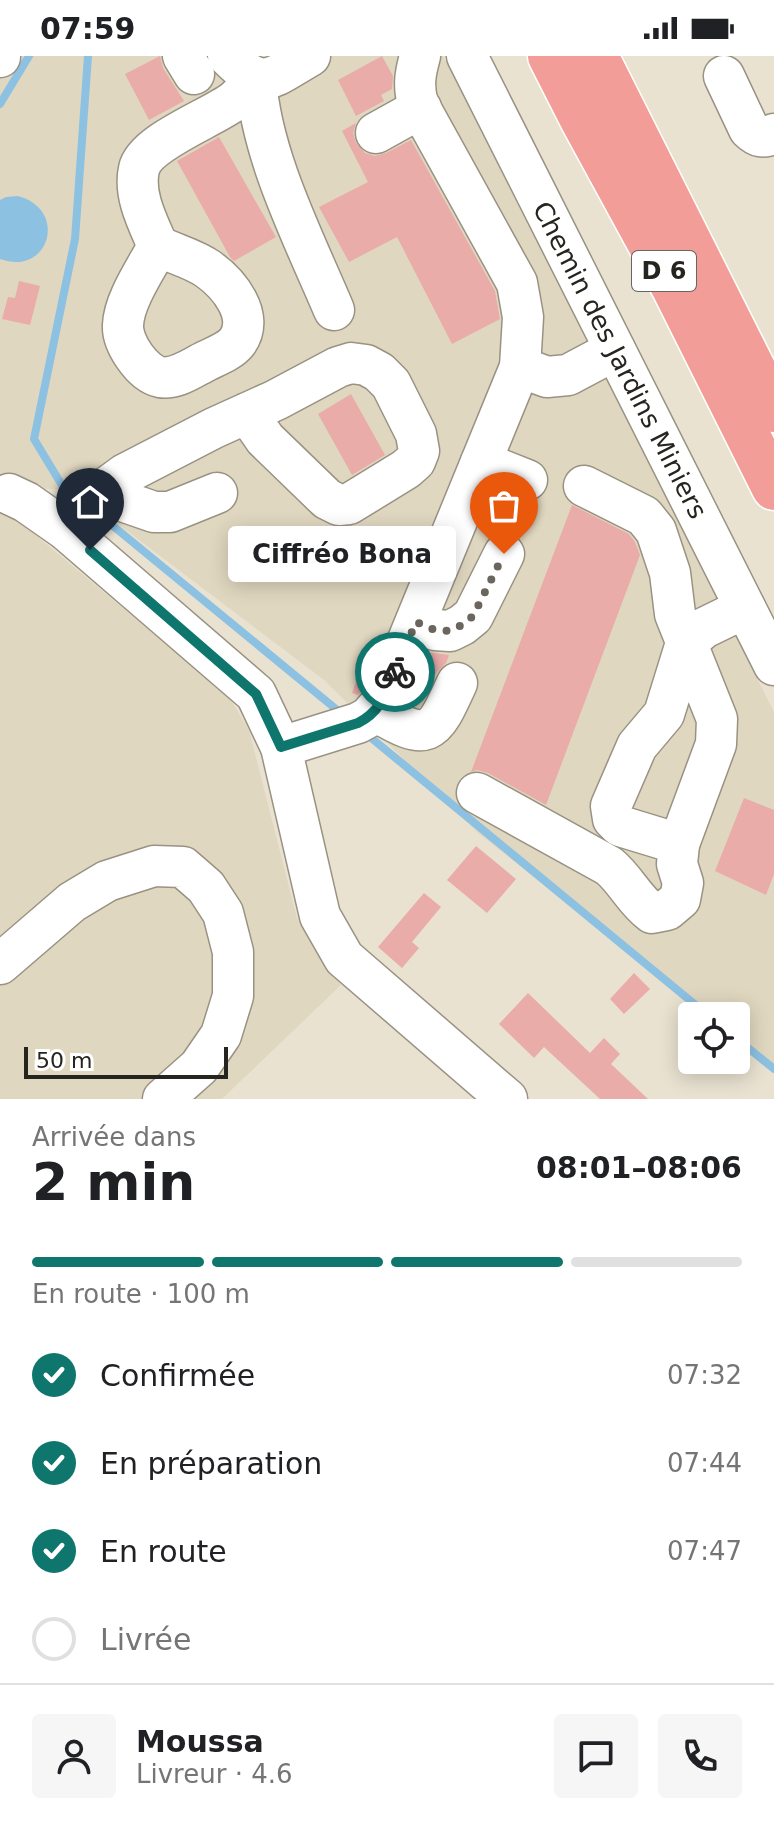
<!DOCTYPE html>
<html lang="fr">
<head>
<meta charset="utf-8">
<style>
  body { margin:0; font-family:"DejaVu Sans",sans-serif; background:#f6f6f6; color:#202124; height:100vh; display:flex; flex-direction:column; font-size:30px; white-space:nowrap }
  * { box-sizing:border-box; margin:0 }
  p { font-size:26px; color:#757577 }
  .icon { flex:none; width:44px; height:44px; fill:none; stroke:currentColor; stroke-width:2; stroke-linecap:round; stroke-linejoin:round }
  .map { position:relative; height:1043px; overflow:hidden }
  .drawer { display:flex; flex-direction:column; background:#fff; flex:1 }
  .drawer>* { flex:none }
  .buttons { position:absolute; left:678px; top:946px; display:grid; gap:16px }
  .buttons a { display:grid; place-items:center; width:72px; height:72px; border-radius:8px; background:#fff; box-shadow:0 4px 20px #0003; font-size:40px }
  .scale { position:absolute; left:24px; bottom:20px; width:204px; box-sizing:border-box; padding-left:8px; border:4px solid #26241e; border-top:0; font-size:22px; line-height:28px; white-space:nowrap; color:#26241e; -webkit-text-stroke:6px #fff; paint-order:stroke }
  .pin { position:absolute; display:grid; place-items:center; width:68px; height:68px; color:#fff; margin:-82px -34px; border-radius:50% 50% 50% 0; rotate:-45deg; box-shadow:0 0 8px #0007 }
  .pin .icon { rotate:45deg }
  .courier { position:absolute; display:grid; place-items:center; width:80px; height:80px; margin:-40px; border:6px solid #0f766e; border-radius:50%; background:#fff; color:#222; box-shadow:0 2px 10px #0007 }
  .bubble { position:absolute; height:56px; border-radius:8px; background:#fff; box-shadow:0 4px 20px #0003; font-size:26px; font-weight:600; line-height:56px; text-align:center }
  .overview em { font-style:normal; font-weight:600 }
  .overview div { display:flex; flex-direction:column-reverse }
  .overview { display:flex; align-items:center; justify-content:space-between; height:136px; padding:0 32px }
  h1 { font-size:52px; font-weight:600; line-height:60px }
  .bar { display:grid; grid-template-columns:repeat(4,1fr); gap:12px 8px; align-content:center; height:96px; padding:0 32px }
  .bar i { height:10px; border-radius:6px; background:#e0e0e0 }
  .bar .current { background:#0f766e }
  .bar p { grid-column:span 4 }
  .line { display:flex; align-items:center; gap:20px; padding:0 32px; border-top:2px solid #e0e0e0 }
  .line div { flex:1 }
  .round { display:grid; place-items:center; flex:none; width:84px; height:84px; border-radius:8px; background:#f6f6f6 }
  ol { padding:0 32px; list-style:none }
  li { display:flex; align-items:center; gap:24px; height:88px }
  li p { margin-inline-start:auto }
  li .icon { padding:8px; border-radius:50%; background:#0f766e; color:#fff; stroke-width:4 }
  li:last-child { color:#757577 }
  li i { width:44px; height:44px; border:4px solid #e0e0e0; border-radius:50% }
  .status { display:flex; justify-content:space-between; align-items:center; height:56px; padding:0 40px; background:#fff; direction:ltr }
  .status svg { height:22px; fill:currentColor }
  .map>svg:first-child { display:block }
  .built { fill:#e0d7c0 }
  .water { fill:#8dc1e2 }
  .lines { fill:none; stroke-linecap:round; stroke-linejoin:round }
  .stream { stroke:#8dc1e2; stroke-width:8 }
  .building { fill:#e9aca8 }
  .minor-casing { stroke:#999283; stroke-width:43 }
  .highway-casing { stroke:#fff; stroke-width:47 }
  .minor { stroke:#fff; stroke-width:40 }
  .highway { stroke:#f39d98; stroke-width:44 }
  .done { stroke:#6a665d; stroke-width:8; stroke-dasharray:0 14.4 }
  .route { stroke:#0f766e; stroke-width:10 }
  .labels { text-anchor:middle; stroke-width:6; stroke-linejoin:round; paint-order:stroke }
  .shield { fill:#fff; stroke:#676662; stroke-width:2 }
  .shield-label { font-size:24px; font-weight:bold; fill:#26241e }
  .street-label { font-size:26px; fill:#26241e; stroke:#fff }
</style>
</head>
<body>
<div class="status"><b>07:59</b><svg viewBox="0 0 49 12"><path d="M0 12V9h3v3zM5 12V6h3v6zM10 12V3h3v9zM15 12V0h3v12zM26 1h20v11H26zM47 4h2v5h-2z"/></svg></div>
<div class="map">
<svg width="774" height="1043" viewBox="0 0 774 1043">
  <rect width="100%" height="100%" fill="#e9e2d1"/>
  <!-- built -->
  <g class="built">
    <polygon points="0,0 443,0 774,656 774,1012 736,982 736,960 709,960 477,776 324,624 73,434 0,431"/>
    <polygon points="0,451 7,455 229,641 249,674 297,862 341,929 222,1043 0,1043"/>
  </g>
  <!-- water -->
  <path class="water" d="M18 140C69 154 49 221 0 203V144L6 141Z"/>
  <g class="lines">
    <!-- stream -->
    <g class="stream">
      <polyline points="0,48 29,0"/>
      <polyline points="63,431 34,383 75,183 88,0"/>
      <polyline points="96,456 342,658"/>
      <polyline points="364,676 709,960"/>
      <polyline points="736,982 774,1013"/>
    </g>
  </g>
  <!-- building -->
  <g class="building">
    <polygon points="160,0 163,12 184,45 149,64 125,18"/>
    <polygon points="382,0 393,20 392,33 381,39 384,45 356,60 338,24"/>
    <polygon points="356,67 353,77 356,87 365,97 375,100 386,97 411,84 495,235 500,263 452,288 397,181 349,206 319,151 368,126 342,75"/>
    <polygon points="219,81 276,181 234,205 230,201 177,105"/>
    <polygon points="19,225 40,230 30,269 2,263 8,241 15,242"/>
    <polygon points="351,338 385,399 352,419 318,358"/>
    <polygon points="572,449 629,478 635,486 640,499 546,749 488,717 477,714 471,716"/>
    <polygon points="368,596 377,600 363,633 358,639 352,637 362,607"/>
    <polygon points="428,596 449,599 446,607 436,617 428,635 414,630"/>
    <polygon points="744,742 774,754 774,818 766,839 715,815"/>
    <polygon points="476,790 516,823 487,857 447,824"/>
    <polygon points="424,837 441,851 412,886 419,892 402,912 378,891"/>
    <polygon points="634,917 650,933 624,958 610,943"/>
    <polygon points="528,937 590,997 604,982 620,998 611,1008 648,1043 600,1043 544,991 534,1002 499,968"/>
  </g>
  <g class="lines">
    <!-- minor casing -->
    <g class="minor-casing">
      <g id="minor">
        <polyline points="183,0 194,18"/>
        <path d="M228 0C264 37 271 22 310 0"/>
        <polyline points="467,0 774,609"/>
        <polyline points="0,1 0,0"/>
        <path d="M724 20 749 73C758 82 763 82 774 78"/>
        <polyline points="376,77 421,52"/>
        <path d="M158 190C146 213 124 244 123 269 122 287 142 317 160 321 176 324 192 312 206 305 216 300 230 295 237 286 256 260 228 227 208 213 194 203 174 198 158 190 148 167 133 139 139 113 145 86 212 62 234 45 242 39 249 30 256 23 261 100 304 183 334 254"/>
        <polyline points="520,311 547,321 568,319 615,294"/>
        <polyline points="481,406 527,424"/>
        <polyline points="584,430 644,460 656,475 670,517 675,558 717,663 716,688 679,788 620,770 613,763 611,750 637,690 664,658 686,587 704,572 745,552"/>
        <polyline points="99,437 154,456 170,456 217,437"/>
        <polyline points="9,438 26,446 66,474 256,638 281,691 320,860 344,902 507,1043"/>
        <polyline points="66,474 99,437 125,418 214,372 276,344 338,311 351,307 366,309 379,316 391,328 416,378 419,395 415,405 406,413 349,448 339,449 327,443 265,383 247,357"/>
        <polyline points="416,566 435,574 450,575 462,569 473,560 504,498"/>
        <path d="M375 655C429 687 433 680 457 627"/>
        <path d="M281 691 358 667 369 661 383 645 520 311 523 261 517 227 418 48C413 30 415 18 420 0"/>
        <path d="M477 737 609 810C626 824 634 844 652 857L667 854 680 843 683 827 677 808 679 788"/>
        <polyline points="0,908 72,846 107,825 154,810 183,811 206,831 223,857 233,896 233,940 221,979 199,1011 163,1043"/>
      </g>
    </g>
    <!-- highway casing -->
    <g class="highway-casing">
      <g id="highway">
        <polyline points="550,0 583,65 674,232 774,432"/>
        <polyline points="596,0 774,354"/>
      </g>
    </g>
    <!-- minor -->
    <use href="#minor" class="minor"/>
    <!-- highway -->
    <use href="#highway" class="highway"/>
  </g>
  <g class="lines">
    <!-- done -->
    <polyline class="done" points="395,616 416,566 435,574 450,575 462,569 473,560 504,498"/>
    <!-- route -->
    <path class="route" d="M90 494 256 638 281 691 358 667C380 656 386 638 395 616"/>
  </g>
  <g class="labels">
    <!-- shield labels -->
    <rect class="shield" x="632" y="195" width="64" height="40" rx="6"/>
    <g class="shield-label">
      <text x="664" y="223">D 6</text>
    </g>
    <!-- street labels -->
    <g class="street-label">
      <text transform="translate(620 304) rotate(63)" y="9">Chemin des Jardins Miniers</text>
    </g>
  </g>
</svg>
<div class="buttons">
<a><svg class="icon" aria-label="locate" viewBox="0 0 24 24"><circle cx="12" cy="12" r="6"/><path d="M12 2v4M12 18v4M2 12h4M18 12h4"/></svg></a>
</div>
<div class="scale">50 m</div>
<div class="pin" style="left:504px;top:498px;background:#ea580c"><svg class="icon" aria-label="bag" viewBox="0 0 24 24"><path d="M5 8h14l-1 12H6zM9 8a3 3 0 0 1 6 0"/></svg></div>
<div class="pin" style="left:90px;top:494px;background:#1f2937"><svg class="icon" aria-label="home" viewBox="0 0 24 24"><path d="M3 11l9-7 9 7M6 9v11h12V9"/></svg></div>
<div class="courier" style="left:395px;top:616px"><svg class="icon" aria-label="bike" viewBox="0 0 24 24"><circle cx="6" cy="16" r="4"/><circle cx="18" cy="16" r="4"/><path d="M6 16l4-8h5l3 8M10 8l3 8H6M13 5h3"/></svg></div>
<div class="bubble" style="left:228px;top:470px;width:228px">Ciffréo Bona</div>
</div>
<section class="drawer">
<div class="overview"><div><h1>2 min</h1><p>Arrivée dans</p></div><em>08:01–08:06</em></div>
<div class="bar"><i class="current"></i><i class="current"></i><i class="current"></i><i></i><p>En route · 100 m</p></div>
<ol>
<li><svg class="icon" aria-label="check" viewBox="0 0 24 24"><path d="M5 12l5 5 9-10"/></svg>Confirmée<p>07:32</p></li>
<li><svg class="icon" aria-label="check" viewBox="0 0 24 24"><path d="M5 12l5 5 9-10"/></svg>En préparation<p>07:44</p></li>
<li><svg class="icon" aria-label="check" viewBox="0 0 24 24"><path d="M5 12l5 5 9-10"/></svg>En route<p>07:47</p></li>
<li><i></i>Livrée</li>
</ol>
<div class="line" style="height:144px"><a class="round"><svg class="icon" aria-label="person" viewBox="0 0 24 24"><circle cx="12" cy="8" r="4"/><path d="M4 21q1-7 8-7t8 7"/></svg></a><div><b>Moussa</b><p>Livreur · 4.6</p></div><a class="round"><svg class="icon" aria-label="chat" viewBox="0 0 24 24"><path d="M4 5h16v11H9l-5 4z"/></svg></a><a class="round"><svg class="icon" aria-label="phone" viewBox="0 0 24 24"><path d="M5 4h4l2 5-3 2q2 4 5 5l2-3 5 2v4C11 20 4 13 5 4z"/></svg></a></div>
</section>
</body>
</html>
